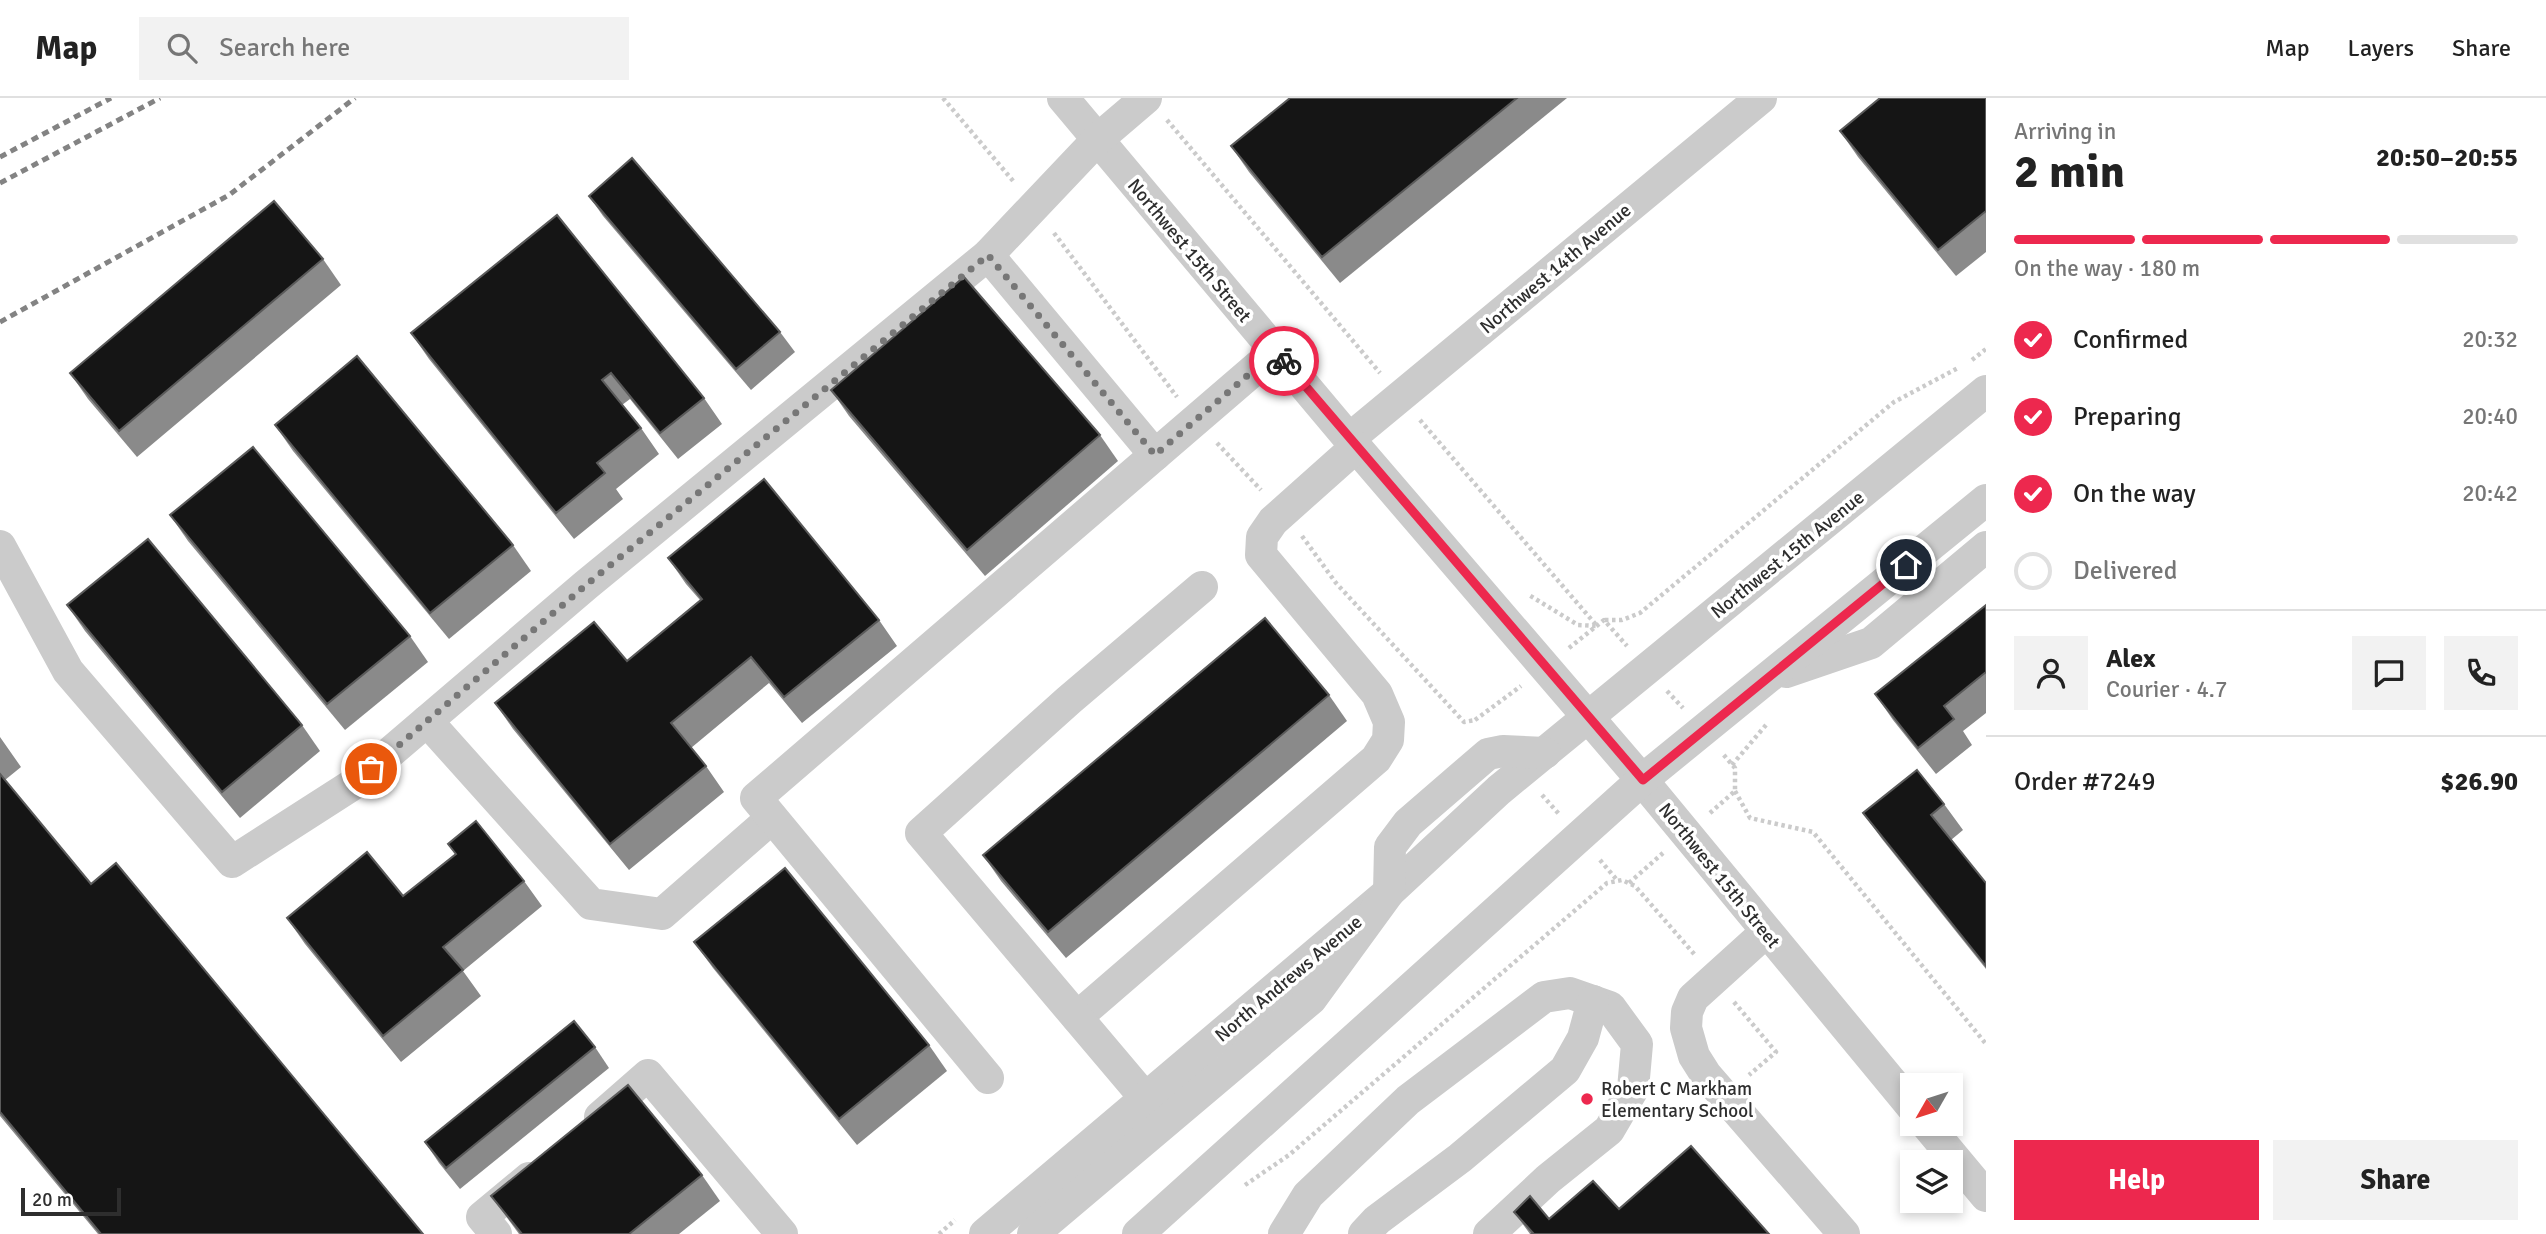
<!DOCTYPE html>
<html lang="en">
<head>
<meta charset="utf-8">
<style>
  body { margin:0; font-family:Signika,sans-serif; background:#f2f2f2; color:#222; height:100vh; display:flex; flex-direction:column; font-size:26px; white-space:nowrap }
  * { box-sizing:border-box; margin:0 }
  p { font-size:23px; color:#767676 }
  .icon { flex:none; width:38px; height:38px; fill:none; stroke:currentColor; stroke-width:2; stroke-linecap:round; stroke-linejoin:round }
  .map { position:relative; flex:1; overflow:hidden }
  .sheet { display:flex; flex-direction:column; background:#fff; width:560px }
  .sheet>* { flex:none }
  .needle { width:46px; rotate:231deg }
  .tools { position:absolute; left:1900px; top:975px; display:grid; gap:14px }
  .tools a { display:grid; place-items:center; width:63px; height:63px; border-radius:0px; background:#fff; box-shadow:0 4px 10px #0003; font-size:35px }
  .scale { position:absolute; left:21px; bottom:18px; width:100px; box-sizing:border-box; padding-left:7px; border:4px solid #2e2e2e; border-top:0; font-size:19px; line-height:24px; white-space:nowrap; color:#2e2e2e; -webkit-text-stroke:5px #fff; paint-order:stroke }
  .pin { position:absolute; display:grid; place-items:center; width:60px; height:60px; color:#fff; margin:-30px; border:4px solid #fff; border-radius:50%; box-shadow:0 2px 7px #0007 }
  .courier { position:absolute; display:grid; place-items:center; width:70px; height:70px; margin:-35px; border:5px solid #ed284e; border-radius:50%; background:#fff; color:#222; box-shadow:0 2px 9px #0007 }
  .head em { font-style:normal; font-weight:700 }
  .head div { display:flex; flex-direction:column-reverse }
  .head { display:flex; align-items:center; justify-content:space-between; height:119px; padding:0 28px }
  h1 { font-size:46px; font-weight:700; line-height:52px }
  .bar { display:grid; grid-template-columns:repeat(4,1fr); gap:10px 7px; align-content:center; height:84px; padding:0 28px }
  .bar i { height:9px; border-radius:5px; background:#e0e0e0 }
  .bar .on { background:#ed284e }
  .bar p { grid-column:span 4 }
  .line { display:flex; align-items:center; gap:18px; padding:0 28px; border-top:2px solid #e0e0e0 }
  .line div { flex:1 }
  .round { display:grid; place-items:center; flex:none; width:74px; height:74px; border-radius:0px; background:#f2f2f2 }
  ol { padding:0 28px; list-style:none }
  li { display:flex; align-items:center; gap:21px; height:77px }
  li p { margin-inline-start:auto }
  li .icon { padding:7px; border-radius:50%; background:#ed284e; color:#fff; stroke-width:4 }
  li:last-child { color:#767676 }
  li i { width:38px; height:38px; border:4px solid #e0e0e0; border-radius:50% }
  .primary-button { display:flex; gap:14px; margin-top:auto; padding:14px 28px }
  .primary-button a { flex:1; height:80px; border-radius:0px; background:#ed284e; color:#fff; font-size:28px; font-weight:700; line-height:80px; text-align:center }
  .primary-button a+a { background:#f2f2f2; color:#222 }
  header { display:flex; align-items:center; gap:42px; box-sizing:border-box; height:98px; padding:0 35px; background:#fff; border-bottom:2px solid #e0e0e0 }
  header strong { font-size:33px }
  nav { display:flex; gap:38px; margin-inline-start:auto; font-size:24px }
  .search { width:490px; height:63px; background:#f2f2f2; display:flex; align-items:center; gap:18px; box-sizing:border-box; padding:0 24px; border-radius:0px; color:#767676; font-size:26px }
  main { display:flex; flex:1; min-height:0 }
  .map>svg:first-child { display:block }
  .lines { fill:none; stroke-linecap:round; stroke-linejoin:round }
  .path { stroke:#cbcbcb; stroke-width:4.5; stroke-dasharray:3.5 3.5; stroke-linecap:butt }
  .minor { stroke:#cbcbcb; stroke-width:32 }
  .rail { stroke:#838383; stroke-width:5; stroke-dasharray:7 5; stroke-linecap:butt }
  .wall { fill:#8a8a8a }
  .building { fill:#151515; stroke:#5b5b5b; stroke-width:2 }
  .done { stroke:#777; stroke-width:7; stroke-dasharray:0 12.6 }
  .route { stroke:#ed284e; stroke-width:9 }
  .poi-dot { fill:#ed284e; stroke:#fff; stroke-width:2.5 }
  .labels { text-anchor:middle; stroke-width:7; stroke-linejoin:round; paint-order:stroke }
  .street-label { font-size:19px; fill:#2e2e2e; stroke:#fff }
  .poi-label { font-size:19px; fill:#2e2e2e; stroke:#fff; text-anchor:start }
</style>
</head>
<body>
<header>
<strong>Map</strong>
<div class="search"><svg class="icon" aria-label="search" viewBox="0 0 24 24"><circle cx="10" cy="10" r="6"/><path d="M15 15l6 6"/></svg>Search here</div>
<nav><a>Map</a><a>Layers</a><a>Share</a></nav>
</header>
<main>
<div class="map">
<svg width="1986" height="1136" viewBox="0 0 1986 1136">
  <rect width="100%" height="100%" fill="#fff"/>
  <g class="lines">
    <!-- path -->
    <g class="path">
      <polyline points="943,0 1014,84"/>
      <polyline points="1167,22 1380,275"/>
      <polyline points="1054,135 1177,299"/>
      <polyline points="1972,262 1986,251"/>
      <polyline points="1420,322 1597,528 1578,527 1529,497"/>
      <polyline points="1217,345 1261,392"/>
      <polyline points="1302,438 1336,485 1464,624 1475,622"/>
      <polyline points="1605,522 1622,522 1640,515 1894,304 1958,270"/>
      <polyline points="1569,550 1604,522 1627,548"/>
      <polyline points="1667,593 1683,610"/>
      <polyline points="1475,622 1521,588"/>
      <polyline points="1732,667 1766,627"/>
      <polyline points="1735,693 1750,720 1813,734 1986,946"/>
      <polyline points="1542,697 1559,716"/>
      <polyline points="1710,715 1735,693 1735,670 1723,656"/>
      <polyline points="1600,762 1617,782"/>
      <polyline points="1629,785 1663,755"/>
      <polyline points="1734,904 1776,954 1749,977"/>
      <polyline points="1245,1087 1289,1057 1607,785 1622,782 1635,788 1695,857"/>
      <polyline points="939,1136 955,1122"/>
    </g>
    <!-- minor -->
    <g class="minor">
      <polyline points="1063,0 1356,349 1642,682 1913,1010"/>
      <polyline points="988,157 1155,357"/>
      <polyline points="1349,341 1761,0"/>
      <polyline points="0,448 68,573 232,764 352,687 586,487 988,157 1098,41 1146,0"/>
      <polyline points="1786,574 1871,545 1986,449"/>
      <polyline points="427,623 591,806 662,816 772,720"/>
      <polyline points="1766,834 1693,900 1687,914 1686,930 1694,958 1706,977 1844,1136"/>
      <polyline points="1077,919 1376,661 1388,642 1389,624 1377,596 1261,457 1262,439 1273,423 1356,349"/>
      <polyline points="988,980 756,700 1276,253"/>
      <polyline points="1146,1001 921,735 1069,602 1202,489"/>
      <polyline points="600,1019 648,977 782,1136"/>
      <polyline points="1926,1026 1986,1098"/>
      <polyline points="496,1136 482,1119 529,1080"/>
      <polyline points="985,1136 1389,794 1499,692 1986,293"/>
      <polyline points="1033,1136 1311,901 1389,794 1390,749 1408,725 1488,656 1503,653 1545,655"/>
      <polyline points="1138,1136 1642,682 1986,402"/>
      <polyline points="1284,1136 1308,1097 1408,1002 1544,899 1570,895 1610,909 1637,946 1633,991 1609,1032 1548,1081 1489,1136"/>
      <polyline points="1364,1136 1377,1122 1460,1060 1565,972 1583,940 1593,903"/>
    </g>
    <!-- rail -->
    <g class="rail">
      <polyline points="0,59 111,0"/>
      <polyline points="0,85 160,0"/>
      <polyline points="0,224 229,97 355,0"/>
    </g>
  </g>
  <!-- wall -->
  <g class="wall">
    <polygon points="1290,0 1567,0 1340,185 1249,74 1231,48"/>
    <polygon points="1986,0 1986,154 1956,178 1858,59 1840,33"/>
    <polygon points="589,98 780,234 795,254 751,292 603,118"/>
    <polygon points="557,117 704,300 722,326 678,361 630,301 622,307 641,330 659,356 616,391 623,401 574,441 429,261 411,235"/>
    <polygon points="323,161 341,187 137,359 88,301 70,275"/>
    <polygon points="831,292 1100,337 1118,363 985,478 849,318"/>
    <polygon points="275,327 513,447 531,473 449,541 293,353"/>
    <polygon points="170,417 410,538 428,564 345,632 188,443"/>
    <polygon points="668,460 879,522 897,548 802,625 769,585 691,650 706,668 724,694 629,772 513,631 495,605 627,563 700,502 686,486"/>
    <polygon points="67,507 302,627 320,653 240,720 85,533"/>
    <polygon points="1986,507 1986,615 1963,633 1972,647 1936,676 1893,622 1875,596"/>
    <polygon points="1329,597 1347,623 1066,860 1001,783 983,757"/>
    <polygon points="0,639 21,669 5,682 91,786 423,1136 98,1136 0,1018"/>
    <polygon points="1944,706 1963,732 1951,742 1986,785 1986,871 1882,741 1863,715"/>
    <polygon points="448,746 524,783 542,808 463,873 481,898 401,964 305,846 287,820 403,798 455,756"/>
    <polygon points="694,844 929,947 947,973 857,1047 713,870"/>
    <polygon points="595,949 609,970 460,1091 439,1065 425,1044"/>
    <polygon points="702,1077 720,1103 679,1136 519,1136 491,1098"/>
    <polygon points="1619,1111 1769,1136 1530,1136 1514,1114 1549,1121"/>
  </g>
  <!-- building -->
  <g class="building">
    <polygon points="1290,0 1517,0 1322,159 1231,48"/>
    <polygon points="1880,0 1986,0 1986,113 1938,152 1840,33"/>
    <polygon points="632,60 780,234 736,271 589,98"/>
    <polygon points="274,103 323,161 119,333 70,275"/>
    <polygon points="557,117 704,300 660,335 611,275 602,282 641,330 597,365 605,375 556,415 411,235"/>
    <polygon points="964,179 1100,337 967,452 831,292"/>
    <polygon points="357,258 513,447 430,515 275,327"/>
    <polygon points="253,349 410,538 327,606 170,417"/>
    <polygon points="764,381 879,522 784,599 751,559 671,625 706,668 610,746 495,605 594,524 627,563 702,501 668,460"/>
    <polygon points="148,441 302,627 222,694 67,507"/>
    <polygon points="1986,507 1986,574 1944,608 1954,621 1918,650 1875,596"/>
    <polygon points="1265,520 1329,597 1048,834 983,757"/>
    <polygon points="1917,672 1944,706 1931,717 1986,785 1986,868 1863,715"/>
    <polygon points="0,676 91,786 116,765 423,1136 101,1136 0,1014"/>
    <polygon points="476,723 524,783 443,849 463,872 383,938 287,820 367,754 403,798 456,756 448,746"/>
    <polygon points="785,770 929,947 839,1021 694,844"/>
    <polygon points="574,923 595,949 446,1070 425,1044"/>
    <polygon points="628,987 702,1077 629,1136 522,1136 491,1098"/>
    <polygon points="1691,1048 1769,1136 1531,1136 1533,1135 1514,1114 1530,1098 1549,1121 1593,1083 1619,1111"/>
  </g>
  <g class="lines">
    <!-- done -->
    <polyline class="done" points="371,671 586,487 988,157 1155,357 1276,253 1284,263"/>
    <!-- route -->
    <polyline class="route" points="1284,263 1643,682 1906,467"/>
  </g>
  <!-- markers -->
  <circle class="poi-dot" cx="1587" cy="1001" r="7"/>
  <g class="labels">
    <!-- street labels -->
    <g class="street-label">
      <text transform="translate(1190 152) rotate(50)" y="7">Northwest 15th Street</text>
      <text transform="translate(1555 170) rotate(-40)" y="7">Northwest 14th Avenue</text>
      <text transform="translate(1787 456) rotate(-39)" y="7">Northwest 15th Avenue</text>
      <text transform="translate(1720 777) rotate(51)" y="7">Northwest 15th Street</text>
      <text transform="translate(1288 880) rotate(-40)" y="7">North Andrews Avenue</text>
    </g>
    <!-- poi labels -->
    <g class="poi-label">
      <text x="1601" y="997">Robert C Markham<tspan x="1601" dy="22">Elementary School</tspan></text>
    </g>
  </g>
</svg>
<div class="tools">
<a><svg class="needle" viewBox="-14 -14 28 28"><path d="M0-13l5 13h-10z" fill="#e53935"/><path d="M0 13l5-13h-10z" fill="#767676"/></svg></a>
<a><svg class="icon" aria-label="layers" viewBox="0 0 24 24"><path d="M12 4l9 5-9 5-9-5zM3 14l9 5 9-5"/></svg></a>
</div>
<div class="scale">20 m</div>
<div class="pin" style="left:371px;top:671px;background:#ea580c"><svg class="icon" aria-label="bag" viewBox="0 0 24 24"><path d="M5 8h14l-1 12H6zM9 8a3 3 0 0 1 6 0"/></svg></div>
<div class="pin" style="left:1906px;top:467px;background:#1f2937"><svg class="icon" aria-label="home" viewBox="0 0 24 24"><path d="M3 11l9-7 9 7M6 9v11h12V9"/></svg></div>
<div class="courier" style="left:1284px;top:263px"><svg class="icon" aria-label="bike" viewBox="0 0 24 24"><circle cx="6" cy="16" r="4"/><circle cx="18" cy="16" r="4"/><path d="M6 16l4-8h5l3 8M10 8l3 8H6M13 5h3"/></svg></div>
</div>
<section class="sheet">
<div class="head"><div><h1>2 min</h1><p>Arriving in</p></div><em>20:50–20:55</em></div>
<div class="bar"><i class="on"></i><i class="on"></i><i class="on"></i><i></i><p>On the way · 180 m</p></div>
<ol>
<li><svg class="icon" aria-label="check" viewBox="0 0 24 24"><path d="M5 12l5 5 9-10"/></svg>Confirmed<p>20:32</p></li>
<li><svg class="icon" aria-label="check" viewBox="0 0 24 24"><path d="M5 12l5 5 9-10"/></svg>Preparing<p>20:40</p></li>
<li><svg class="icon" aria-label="check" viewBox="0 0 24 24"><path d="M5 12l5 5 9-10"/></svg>On the way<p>20:42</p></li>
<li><i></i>Delivered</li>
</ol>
<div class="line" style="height:126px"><a class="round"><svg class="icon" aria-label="person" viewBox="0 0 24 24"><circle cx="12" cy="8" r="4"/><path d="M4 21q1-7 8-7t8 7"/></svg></a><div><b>Alex</b><p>Courier · 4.7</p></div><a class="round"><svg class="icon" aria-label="chat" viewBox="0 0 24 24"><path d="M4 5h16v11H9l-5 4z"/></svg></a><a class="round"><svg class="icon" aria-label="phone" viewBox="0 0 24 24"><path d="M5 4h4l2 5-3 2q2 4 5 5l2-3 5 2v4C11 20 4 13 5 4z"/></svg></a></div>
<div class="line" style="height:91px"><div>Order #7249</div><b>$26.90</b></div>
<div class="primary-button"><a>Help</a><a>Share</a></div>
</section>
</main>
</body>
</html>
